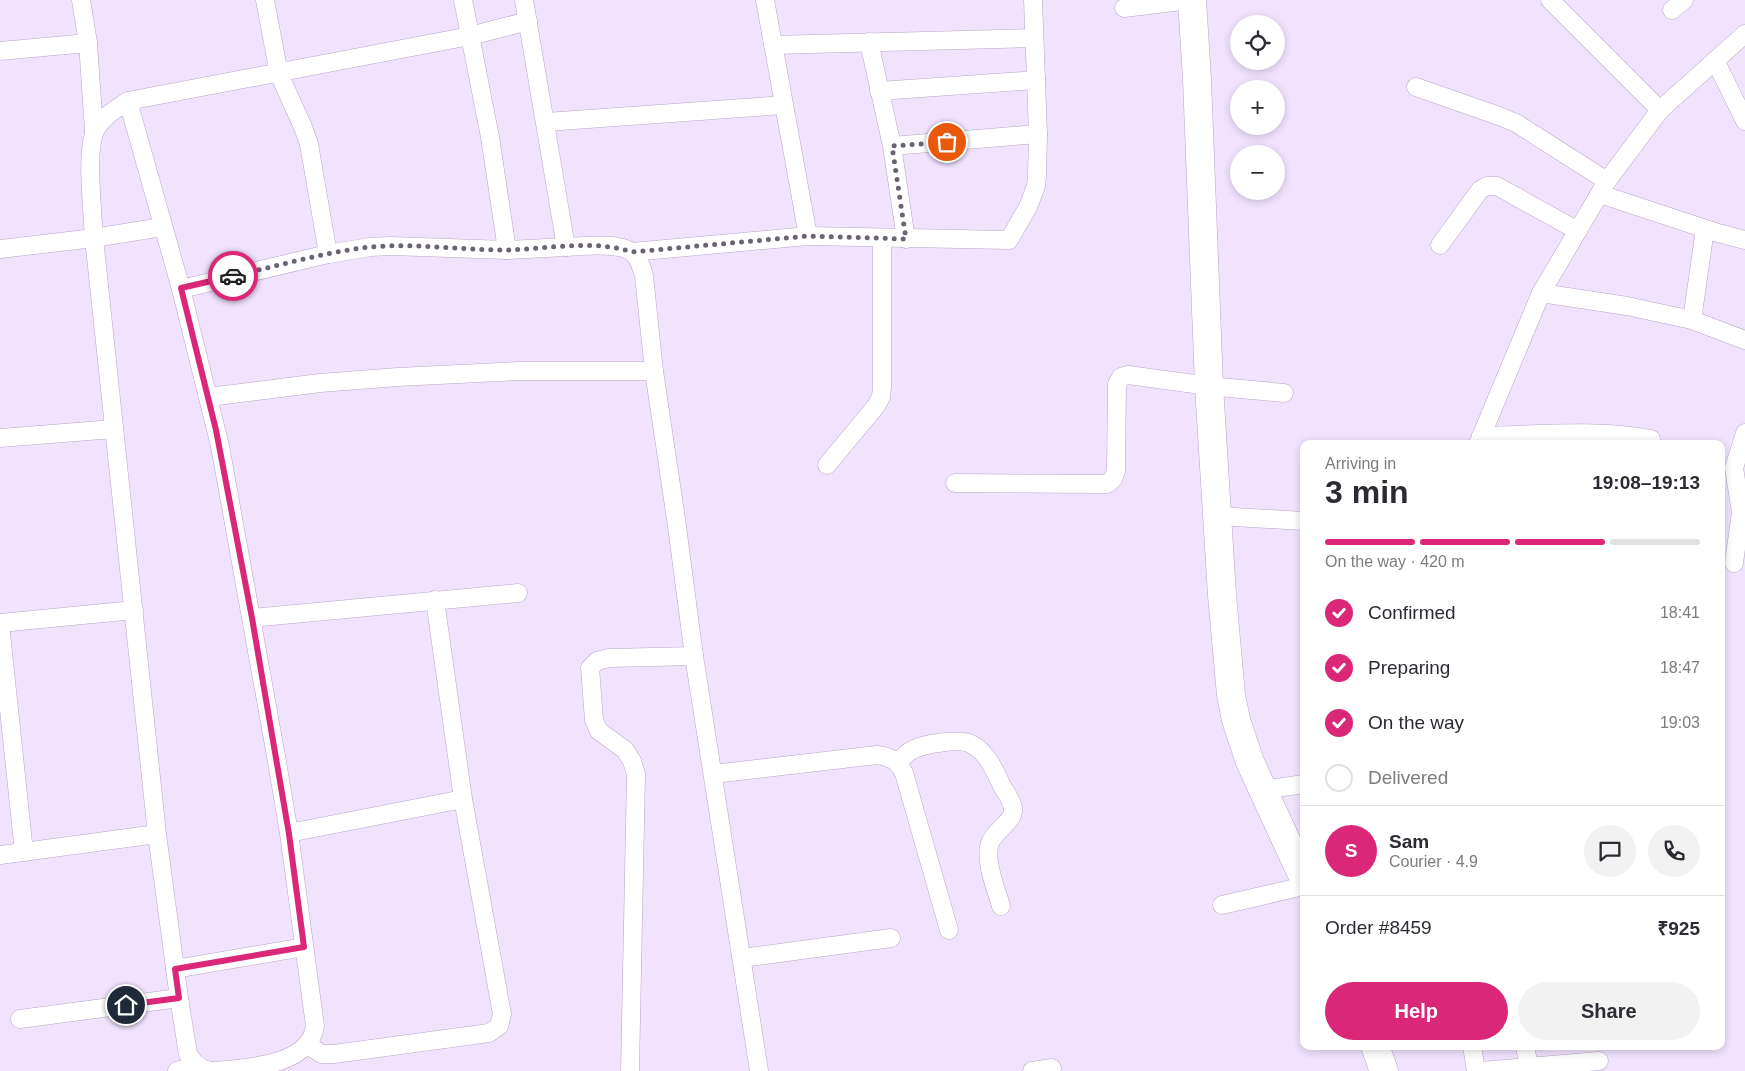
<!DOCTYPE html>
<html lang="en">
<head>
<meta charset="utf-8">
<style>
  body { margin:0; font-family:Helvetica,sans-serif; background:#f2f2f3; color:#2b2b33; height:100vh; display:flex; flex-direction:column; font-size:19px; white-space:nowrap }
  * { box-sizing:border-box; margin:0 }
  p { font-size:16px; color:#7c7c81 }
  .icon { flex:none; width:28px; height:28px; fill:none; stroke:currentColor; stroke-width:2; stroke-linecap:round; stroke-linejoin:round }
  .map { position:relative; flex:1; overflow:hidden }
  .sheet { position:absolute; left:1300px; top:440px; width:425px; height:610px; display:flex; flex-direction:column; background:#fff; border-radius:10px; box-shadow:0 2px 8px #0003 }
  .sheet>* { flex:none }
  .tools { position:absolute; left:1230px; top:15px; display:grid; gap:10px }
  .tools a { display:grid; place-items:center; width:55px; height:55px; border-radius:50%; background:#fff; box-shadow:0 2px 8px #0003; font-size:25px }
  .pin { position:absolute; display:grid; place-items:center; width:42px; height:42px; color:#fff; margin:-21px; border:2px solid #fff; border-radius:50%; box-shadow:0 1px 5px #0007 }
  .courier { position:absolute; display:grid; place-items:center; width:50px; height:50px; margin:-25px; border:4px solid #db2777; border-radius:50%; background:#fff; color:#222; box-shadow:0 1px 6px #0007 }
  .overview em { font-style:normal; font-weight:800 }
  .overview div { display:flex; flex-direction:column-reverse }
  .overview { display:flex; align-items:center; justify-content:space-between; height:85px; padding:0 25px }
  h1 { font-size:32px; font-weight:800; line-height:38px }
  .bar { display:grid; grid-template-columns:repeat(4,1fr); gap:8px 5px; align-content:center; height:60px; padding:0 25px }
  .bar i { height:6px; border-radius:4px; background:#e1e1e2 }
  .bar .on { background:#db2777 }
  .bar p { grid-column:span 4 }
  .line { display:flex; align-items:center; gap:12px; padding:0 25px; border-top:1px solid #e1e1e2 }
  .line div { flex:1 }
  .round { display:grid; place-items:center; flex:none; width:52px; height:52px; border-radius:26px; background:#f2f2f3 }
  ol { padding:0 25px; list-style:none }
  li { display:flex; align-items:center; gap:15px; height:55px }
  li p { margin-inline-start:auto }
  li .icon { padding:5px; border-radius:50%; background:#db2777; color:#fff; stroke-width:4 }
  li:last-child { color:#7c7c81 }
  li i { width:28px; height:28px; border:2px solid #e1e1e2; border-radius:50% }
  .button { display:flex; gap:10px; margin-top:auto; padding:10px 25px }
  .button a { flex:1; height:58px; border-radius:30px; background:#db2777; color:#fff; font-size:20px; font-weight:800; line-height:58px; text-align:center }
  .button a+a { background:#f2f2f3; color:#2b2b33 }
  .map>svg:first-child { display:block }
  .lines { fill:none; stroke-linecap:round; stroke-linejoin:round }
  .minor-casing { stroke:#b7a6c6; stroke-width:19 }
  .primary-casing { stroke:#b7a6c6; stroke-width:29 }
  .minor { stroke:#fff; stroke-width:18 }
  .primary { stroke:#fff; stroke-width:28 }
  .done { stroke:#6b6274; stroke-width:5; stroke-dasharray:0 9 }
  .route { stroke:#db2777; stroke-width:6 }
</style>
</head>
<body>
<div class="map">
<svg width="1745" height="1071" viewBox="0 0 1745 1071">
  <rect width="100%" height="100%" fill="#f1e3fe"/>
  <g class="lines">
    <!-- minor casing -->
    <g class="minor-casing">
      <g id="minor">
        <polyline points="81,0 88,43 94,131"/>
        <polyline points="265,0 279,74 303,127 309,144 328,254"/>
        <polyline points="463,0 490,137 507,250"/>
        <path d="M524 0 566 247C583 246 618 242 632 252 639 258 642 268 644 276L654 371 676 519 694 656 759 1071"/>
        <polyline points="765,0 808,236"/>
        <polyline points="1550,0 1660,110"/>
        <polyline points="1124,8 1190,0"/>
        <polyline points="1672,10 1684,0"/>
        <polyline points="869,42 892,146 906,239"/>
        <polyline points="773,45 1034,38"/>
        <polyline points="0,51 88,43"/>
        <polyline points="1715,60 1745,121"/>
        <polyline points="1416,87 1499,116 1516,123 1607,181"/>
        <polyline points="879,91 1036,80"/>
        <polyline points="128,101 470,36 528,21"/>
        <polyline points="546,122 784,105"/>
        <polyline points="892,146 1038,134"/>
        <polyline points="1600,194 1718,233 1745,240"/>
        <polyline points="1440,245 1480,190 1487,186 1497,186 1578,231"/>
        <polyline points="0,249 94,238 162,227"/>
        <polyline points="632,252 808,236 1009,240 1028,207 1036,186 1037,175 1038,134 1033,0"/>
        <polyline points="181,289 328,254 370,247 391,246 507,250 566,247"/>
        <polyline points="1541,293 1627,306 1692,320 1745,340"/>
        <polyline points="1692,320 1705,229"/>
        <polyline points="209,397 320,383 398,377 518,371 654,371"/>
        <path d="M1481 436C1537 435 1595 429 1651 439"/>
        <polyline points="0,438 114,429"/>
        <polyline points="1478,444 1541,293 1607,181 1660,110 1745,34"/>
        <polyline points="827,465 876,406 881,397 882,387 882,238"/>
        <polyline points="955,483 1107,484 1113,479 1116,471 1117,384 1121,377 1128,375 1209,386 1284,393"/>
        <polyline points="1218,516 1303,521"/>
        <polyline points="1734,563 1741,512 1734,468 1745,433"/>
        <polyline points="252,618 518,593"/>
        <polyline points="0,623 134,610"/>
        <polyline points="0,624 24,852"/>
        <path d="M898 763C902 758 906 753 912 750 923 744 960 738 971 744 987 752 995 771 1002 786 1006 793 1013 802 1013 810 1014 821 994 831 990 843 984 860 996 889 1001 906"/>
        <path d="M713 774 877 755C891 757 897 760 904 773L949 930"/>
        <polyline points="1262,790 1304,784"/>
        <polyline points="289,833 463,799"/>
        <polyline points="0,855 157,834"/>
        <polyline points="1222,905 1304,886"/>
        <polyline points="742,958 891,938"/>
        <polyline points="175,969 304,947"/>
        <polyline points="20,1019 179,998"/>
        <polyline points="307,1045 322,1054 334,1054 489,1033 499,1026 502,1014 463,799 435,600"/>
        <polyline points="1472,1046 1476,1071"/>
        <polyline points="1525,1046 1529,1067"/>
        <polyline points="177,1071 184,1069 195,1064"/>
        <path d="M212 1071 203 1069 195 1064 188 1054 179 998 157 834 94 238C93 215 85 148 96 129 103 116 115 110 128 101L181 289 220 446 276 756 289 833 315 1026C310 1066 246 1068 214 1071"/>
        <polyline points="630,1071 636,774 632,761 625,750 599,731 594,720 590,668 597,661 609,658 694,656"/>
        <polyline points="1032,1071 1052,1068"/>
        <polyline points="1481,1071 1599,1061"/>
      </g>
    </g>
    <!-- primary casing -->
    <g class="primary-casing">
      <g id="primary">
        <polyline points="1192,0 1197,79 1209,386 1222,595 1231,695 1236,720 1250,762 1304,879"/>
        <polyline points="1375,1046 1384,1071"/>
      </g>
    </g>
    <!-- minor -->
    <use href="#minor" class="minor"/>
    <!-- primary -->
    <use href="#primary" class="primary"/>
  </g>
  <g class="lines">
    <!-- done -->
    <path class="done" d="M233 276C278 266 324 252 370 247 416 243 462 250 507 250 548 249 592 239 632 252L808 236 906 239 892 146 947 142"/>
    <!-- route -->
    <polyline class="route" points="126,1005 179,998 175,969 304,947 289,834 252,618 216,430 181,288 233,276"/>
  </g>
</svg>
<div class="tools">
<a><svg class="icon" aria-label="locate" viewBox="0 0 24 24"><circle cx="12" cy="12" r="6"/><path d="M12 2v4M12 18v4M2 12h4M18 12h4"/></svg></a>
<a>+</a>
<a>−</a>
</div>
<div class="pin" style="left:947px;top:142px;background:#ea580c"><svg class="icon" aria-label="bag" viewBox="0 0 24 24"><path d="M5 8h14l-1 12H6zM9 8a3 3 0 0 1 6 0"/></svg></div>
<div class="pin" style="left:126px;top:1005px;background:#1f2937"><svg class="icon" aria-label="home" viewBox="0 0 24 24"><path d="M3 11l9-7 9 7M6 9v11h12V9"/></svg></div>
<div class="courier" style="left:233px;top:276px"><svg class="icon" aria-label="car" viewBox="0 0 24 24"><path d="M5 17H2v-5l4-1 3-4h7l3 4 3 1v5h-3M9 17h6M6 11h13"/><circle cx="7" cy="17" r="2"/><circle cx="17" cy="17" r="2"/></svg></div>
<section class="sheet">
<div class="overview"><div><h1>3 min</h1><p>Arriving in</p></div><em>19:08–19:13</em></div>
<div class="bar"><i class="on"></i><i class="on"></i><i class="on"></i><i></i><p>On the way · 420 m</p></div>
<ol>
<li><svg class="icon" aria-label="check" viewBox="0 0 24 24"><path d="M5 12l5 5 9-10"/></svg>Confirmed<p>18:41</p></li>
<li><svg class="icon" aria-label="check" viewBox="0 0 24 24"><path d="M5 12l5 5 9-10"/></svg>Preparing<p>18:47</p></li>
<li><svg class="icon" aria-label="check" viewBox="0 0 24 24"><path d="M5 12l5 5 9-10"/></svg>On the way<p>19:03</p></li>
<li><i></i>Delivered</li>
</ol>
<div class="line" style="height:90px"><b class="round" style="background:#db2777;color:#fff">S</b><div><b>Sam</b><p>Courier · 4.9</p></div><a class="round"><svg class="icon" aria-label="chat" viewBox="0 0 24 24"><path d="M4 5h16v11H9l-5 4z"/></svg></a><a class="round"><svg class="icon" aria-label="phone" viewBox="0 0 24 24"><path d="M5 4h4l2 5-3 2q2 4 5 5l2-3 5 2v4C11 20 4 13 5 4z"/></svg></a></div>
<div class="line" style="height:65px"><div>Order #8459</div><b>₹925</b></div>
<div class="button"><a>Help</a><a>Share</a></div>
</section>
</div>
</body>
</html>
